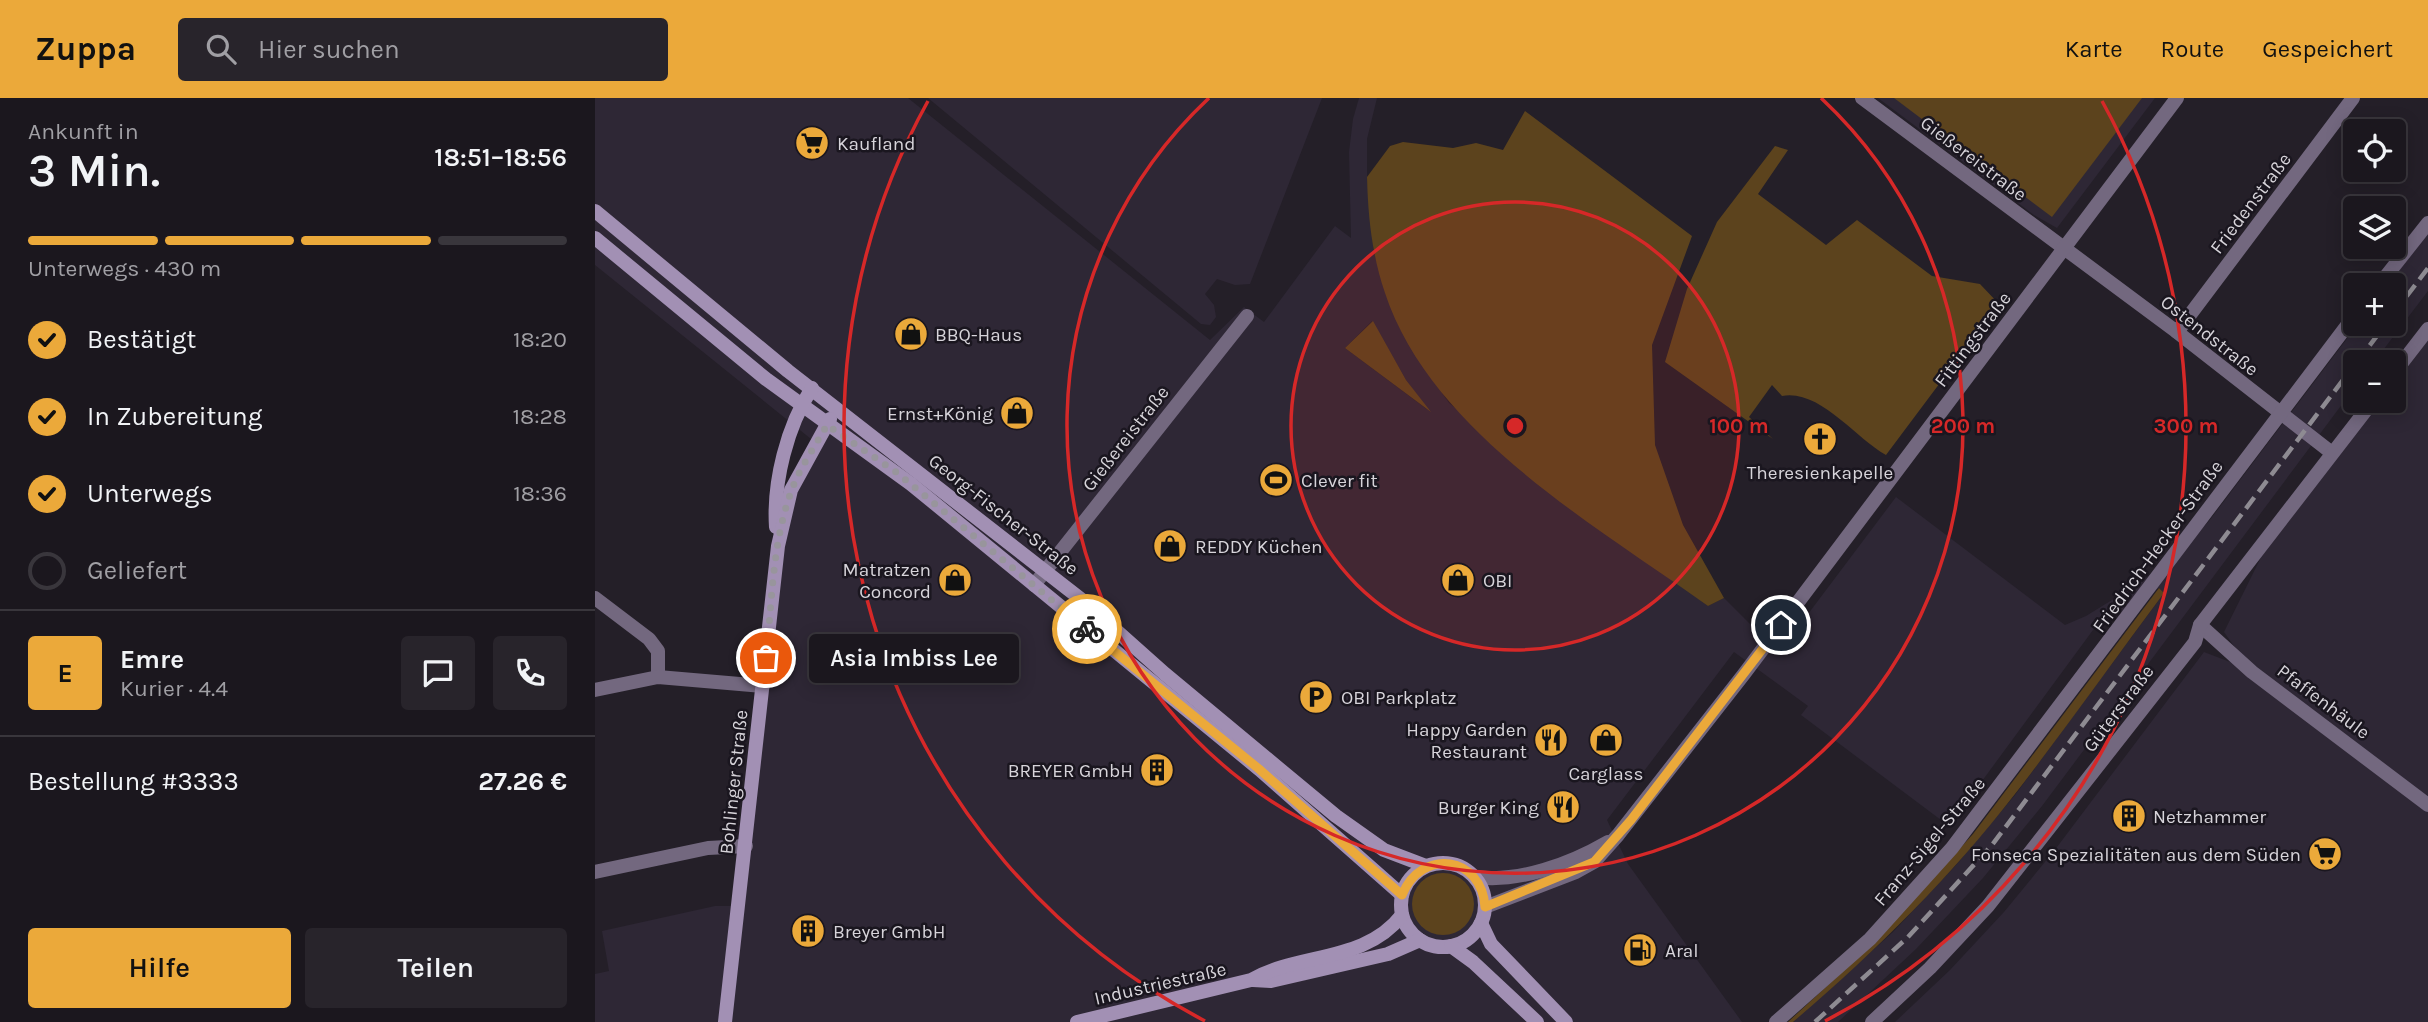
<!DOCTYPE html>
<html lang="de">
<head>
<meta charset="utf-8">
<style>
  body { margin:0; font-family:Karla,sans-serif; background:#28242b; color:#f1f3f6; height:100vh; display:flex; flex-direction:column; font-size:26px; white-space:nowrap }
  * { box-sizing:border-box; margin:0 }
  p { font-size:23px; color:#a09fa4 }
  .icon { flex:none; width:38px; height:38px; fill:none; stroke:currentColor; stroke-width:2; stroke-linecap:round; stroke-linejoin:round }
  .map { position:relative; flex:1; overflow:hidden }
  .side { display:flex; flex-direction:column; background:#1b171e; width:595px }
  .side>* { flex:none }
  .controls { position:absolute; left:1748px; top:21px; display:grid; gap:14px }
  .controls a { display:grid; place-items:center; width:63px; height:63px; border-radius:7px; background:#1b171e; box-shadow:0 4px 18px #0003,0 0 0 2px #39363c; font-size:35px }
  .pin { position:absolute; display:grid; place-items:center; width:60px; height:60px; color:#fff; margin:-30px; border:4px solid #fff; border-radius:50%; box-shadow:0 2px 7px #0007 }
  .courier { position:absolute; display:grid; place-items:center; width:70px; height:70px; margin:-35px; border:5px solid #eba93a; border-radius:50%; background:#fff; color:#222; box-shadow:0 2px 9px #0007 }
  .bubble { position:absolute; height:49px; border-radius:7px; background:#1b171e; box-shadow:0 4px 18px #0003,0 0 0 2px #39363c; font-size:23px; font-weight:600; line-height:49px; text-align:center }
  .summary em { font-style:normal; font-weight:600 }
  .summary div { display:flex; flex-direction:column-reverse }
  .summary { display:flex; align-items:center; justify-content:space-between; height:119px; padding:0 28px }
  h1 { font-size:46px; font-weight:600; line-height:52px }
  .bar { display:grid; grid-template-columns:repeat(4,1fr); gap:10px 7px; align-content:center; height:84px; padding:0 28px }
  .bar i { height:9px; border-radius:5px; background:#39363c }
  .bar .current { background:#eba93a }
  .bar p { grid-column:span 4 }
  .line { display:flex; align-items:center; gap:18px; padding:0 28px; border-top:2px solid #39363c }
  .line div { flex:1 }
  .round { display:grid; place-items:center; flex:none; width:74px; height:74px; border-radius:7px; background:#28242b }
  ol { padding:0 28px; list-style:none }
  li { display:flex; align-items:center; gap:21px; height:77px }
  li p { margin-inline-start:auto }
  li .icon { padding:7px; border-radius:50%; background:#eba93a; color:#111; stroke-width:4 }
  li:last-child { color:#a09fa4 }
  li i { width:38px; height:38px; border:4px solid #39363c; border-radius:50% }
  .action { display:flex; gap:14px; margin-top:auto; padding:14px 28px }
  .action a { flex:1; height:80px; border-radius:7px; background:#eba93a; color:#111; font-size:28px; font-weight:600; line-height:80px; text-align:center }
  .action a+a { background:#28242b; color:#f1f3f6 }
  header { display:flex; align-items:center; gap:42px; box-sizing:border-box; height:98px; padding:0 35px; background:#eba93a; color:#111 }
  header strong { font-size:33px }
  nav { display:flex; gap:38px; margin-inline-start:auto; font-size:24px }
  .search { width:490px; height:63px; background:#28242b; display:flex; align-items:center; gap:18px; box-sizing:border-box; padding:0 24px; border-radius:7px; color:#a09fa4; font-size:26px }
  main { display:flex; flex:1; min-height:0 }
  .map>svg:first-child { display:block }
  .built { fill:#2e2735; fill-rule:evenodd }
  .green { fill:#5c431d }
  .lines { fill:none; stroke-linecap:round; stroke-linejoin:round }
  .street { stroke:#73687f; stroke-width:14 }
  .secondary { stroke:#a290b4; stroke-width:14 }
  .rail { stroke:#8e8b92; stroke-width:4.5; stroke-dasharray:14 7; stroke-linecap:butt }
  .done { stroke:#98959c; stroke-width:7; stroke-dasharray:0 12.6 }
  .route { stroke:#eba93a; stroke-width:9 }
  .ring { fill:none; stroke:#d62828; stroke-width:3.5 }
  .labels { text-anchor:middle; stroke-width:5; stroke-linejoin:round; paint-order:stroke }
  .poi-label { font-size:19px; fill:#d7d4da; stroke:#1a161f; text-anchor:start }
  .street-label { font-size:19px; fill:#d7d4da; stroke:#1a161f }
  .centre { fill:#d62828; stroke:#1a161f; stroke-width:3.5 }
  .ring-label { font-size:21px; text-anchor:middle; font-weight:bold; fill:#d62828; stroke:#1a161f; stroke-width:5; stroke-linejoin:round; paint-order:stroke }
</style>
</head>
<body>
<header>
<strong>Zuppa</strong>
<div class="search"><svg class="icon" aria-label="search" viewBox="0 0 24 24"><circle cx="10" cy="10" r="6"/><path d="M15 15l6 6"/></svg>Hier suchen</div>
<nav><a>Karte</a><a>Route</a><a>Gespeichert</a></nav>
</header>
<main>
<section class="side">
<div class="summary"><div><h1>3 Min.</h1><p>Ankunft in</p></div><em>18:51–18:56</em></div>
<div class="bar"><i class="current"></i><i class="current"></i><i class="current"></i><i></i><p>Unterwegs · 430 m</p></div>
<ol>
<li><svg class="icon" aria-label="check" viewBox="0 0 24 24"><path d="M5 12l5 5 9-10"/></svg>Bestätigt<p>18:20</p></li>
<li><svg class="icon" aria-label="check" viewBox="0 0 24 24"><path d="M5 12l5 5 9-10"/></svg>In Zubereitung<p>18:28</p></li>
<li><svg class="icon" aria-label="check" viewBox="0 0 24 24"><path d="M5 12l5 5 9-10"/></svg>Unterwegs<p>18:36</p></li>
<li><i></i>Geliefert</li>
</ol>
<div class="line" style="height:126px"><b class="round" style="background:#eba93a;color:#111">E</b><div><b>Emre</b><p>Kurier · 4.4</p></div><a class="round"><svg class="icon" aria-label="chat" viewBox="0 0 24 24"><path d="M4 5h16v11H9l-5 4z"/></svg></a><a class="round"><svg class="icon" aria-label="phone" viewBox="0 0 24 24"><path d="M5 4h4l2 5-3 2q2 4 5 5l2-3 5 2v4C11 20 4 13 5 4z"/></svg></a></div>
<div class="line" style="height:91px"><div>Bestellung #3333</div><b>27.26 €</b></div>
<div class="action"><a>Hilfe</a><a>Teilen</a></div>
</section>
<div class="map">
<svg width="1833" height="924" viewBox="0 0 1833 924">
  <rect width="100%" height="100%" fill="#241f28"/>
  <!-- built -->
  <g class="built">
    <path d="M0 0H313L615 242 649 209 669 224 740 128 756 140 754 54 758 21 764 0H782L772 41V79L779 154 791 197 822 259 854 305 1113 508 1129 500 1162 533 1192 544 1301 399 1470 527 1491 518 1543 486 1586 453 1614 423 1763 226H1799V187H1793L1833 134V193L1779 264H1760V289L1447 708 1388 780 1321 851 1243 924H1198L1298 834 1361 767 1420 697 1569 495 1564 490 1498 532 1354 728 1206 617 1213 608 1139 554 1012 722 1033 766 1147 924H0V876L14 873 7 833 120 808H144L191 409 221 345 0 167ZM777 223 811 282 833 312 750 250Z"/>
    <polygon points="333,0 727,0 655,186 640,187 622,181 610,196 619,207 621,219 615,227 606,226"/>
    <polygon points="1283,0 1560,0 1462,130 1439,117"/>
    <polygon points="1833,231 1833,924 1300,924 1355,872 1409,814 1459,753 1609,554 1656,572 1629,534 1680,431 1778,303 1799,303 1799,275"/>
  </g>
  <!-- green -->
  <g class="green">
    <polygon points="1299,0 1547,0 1457,119"/>
    <path d="M930 13 1097 138 1057 247 1060 347 1088 427 1129 500 1113 508C1000 427 836 334 790 195 777 157 773 119 772 79L795 48 808 44 858 50 881 45 908 52Z"/>
    <path d="M1180 48 1193 52 1163 96 1231 147 1262 122 1337 178 1385 186 1404 206 1291 357C1260 340 1225 291 1187 298L1177 287 1154 319 1178 341 1070 264 1092 191 1122 124Z"/>
    <polygon points="778,223 811,282 836,314 750,250"/>
    <path d="M1564 490 1569 495C1519 562 1471 630 1420 696 1355 780 1279 855 1198 924H1193L1283 841 1378 736Z"/>
    <circle cx="848" cy="806" r="31"/>
  </g>
  <g class="lines">
    <!-- street -->
    <g class="street">
      <polyline points="1267,0 1582,234 1737,355"/>
      <polyline points="1784,187 1833,125"/>
      <polyline points="1582,234 1758,0"/>
      <polyline points="1799,275 1833,231"/>
      <polyline points="439,487 652,218"/>
      <polyline points="0,500 54,541 63,553 63,579"/>
      <polyline points="1605,527 1657,574 1833,707"/>
      <polyline points="0,592 63,579 168,588"/>
      <polyline points="0,774 113,750 151,748"/>
      <path d="M880 779C924 785 975 766 1013 744"/>
      <polyline points="890,809 981,774 999,764 1023,737 1149,576 1582,0"/>
      <polyline points="1181,924 1275,841 1357,750 1760,217"/>
      <polyline points="1277,924 1335,870 1393,808 1600,544 1605,527 1778,303"/>
    </g>
    <!-- secondary -->
    <g class="secondary">
      <polyline points="0,113 193,273 487,502 570,576 741,718 789,752 831,768"/>
      <polyline points="0,140 171,281 316,386 664,671 807,797"/>
      <path d="M181 429C178 384 192 328 217 290"/>
      <circle cx="848" cy="807" r="42"/>
      <polyline points="886,825 896,846 971,924"/>
      <polyline points="856,848 878,864 942,924"/>
      <polyline points="658,882 676,883 793,856 825,842"/>
      <polyline points="130,924 183,448 196,392 235,321"/>
      <path d="M482 924 656 882C705 854 770 865 807 817"/>
    </g>
    <!-- rail -->
    <g class="rail">
      <polyline points="1799,215 1833,170"/>
      <polyline points="1762,264 1791,226"/>
      <polyline points="1220,924 1313,839 1397,747 1760,266"/>
    </g>
  </g>
  <g class="lines">
    <!-- done -->
    <path class="done" d="M171 560C177 506 177 446 196 394 204 371 220 348 232 327L301 374 492 531"/>
    <!-- route -->
    <path class="route" d="M492 531 664 671 807 797C827 749 887 758 890 809L999 764 1036 722 1186 527"/>
  </g>
  <!-- distance rings -->
  <circle cx="920" cy="328" r="224" fill="#d62828" fill-opacity=".12"/>
  <g class="ring">
    <circle cx="920" cy="328" r="224"/>
    <path d="M1226 0A448 448 0 1 1 614 0"/>
    <path d="M610 923A671 671 0 0 1 333 3M1507 3A671 671 0 0 1 1230 923"/>
  </g>
  <!-- icons -->
  <defs>
    <g id="supermarket-disc" transform="scale(1.75)"><circle r="9.5" fill="#eba93a" stroke="#1a161f"/><path d="M-6-5.5h2.5l.6 2H6L4.5 2H-2.5L-4.4-4H-6ZM-1.5 3.2a1.3 1.3 0 1 0 .1 0ZM3 3.2a1.3 1.3 0 1 0 .1 0Z" fill="#111"/></g>
    <g id="shop-disc" transform="scale(1.75)"><circle r="9.5" fill="#eba93a" stroke="#1a161f"/><path d="M-5-2.5h2.3a2.7 3.5 0 0 1 5.4 0H5L5.5 6h-11ZM-1.5-2.5h3a1.5 2.3 0 0 0-3 0Z" fill="#111"/></g>
    <g id="church-disc" transform="scale(1.75)"><circle r="9.5" fill="#eba93a" stroke="#1a161f"/><path d="M-1.2-6h2.4v3.5h3.3v2.4h-3.3V6h-2.4V-.1h-3.3v-2.4h3.3Z" fill="#111"/></g>
    <g id="stadium-disc" transform="scale(1.75)"><circle r="9.5" fill="#eba93a" stroke="#1a161f"/><path d="M0-5a6.5 5 0 1 0 0 10a6.5 5 0 1 0 0-10ZM-3.5-1.8h7v3.6h-7Z" fill="#111"/></g>
    <g id="parking-disc" transform="scale(1.75)"><circle r="9.5" fill="#eba93a" stroke="#1a161f"/><path d="M-3.5-5.5H1a3.5 3.5 0 0 1 0 7H-1V5.5H-3.5ZM-1-3.4V-.6H.8a1.4 1.4 0 0 0 0-2.8Z" fill="#111"/></g>
    <g id="restaurant-disc" transform="scale(1.75)"><circle r="9.5" fill="#eba93a" stroke="#1a161f"/><path d="M-5-6h1v4h1v-4h1v4h1v-4h1v5L-1.5 .5V6h-2V.5L-5-1ZM5-6V6H3V1.5H1.5Q1.5-4 5-6Z" fill="#111"/></g>
    <g id="building-disc" transform="scale(1.75)"><circle r="9.5" fill="#eba93a" stroke="#1a161f"/><path d="M-4-6H4V6H1V3H-1V6H-4ZM-2.5-4.3h1.7v1.8h-1.7ZM.8-4.3h1.7v1.8H.8ZM-2.5-1h1.7V.8h-1.7ZM.8-1h1.7V.8H.8Z" fill="#111"/></g>
    <g id="fuel-disc" transform="scale(1.75)"><circle r="9.5" fill="#eba93a" stroke="#1a161f"/><path d="M-5.5-6h7V0h2V4h1.3V-2.5L3-4.5l.8-.8L6-3V5H2.5V1h-1V6h-7ZM-4.2-4.7v3.2H.2V-4.7Z" fill="#111"/></g>
  </defs>
  <g fill-rule="evenodd">
    <use href="#supermarket-disc" x="217" y="45"/>
    <use href="#shop-disc" x="316" y="236"/>
    <use href="#shop-disc" x="422" y="315"/>
    <use href="#church-disc" x="1225" y="341"/>
    <use href="#stadium-disc" x="681" y="382"/>
    <use href="#shop-disc" x="575" y="448"/>
    <use href="#shop-disc" x="360" y="482"/>
    <use href="#shop-disc" x="863" y="482"/>
    <use href="#parking-disc" x="721" y="599"/>
    <use href="#restaurant-disc" x="956" y="642"/>
    <use href="#shop-disc" x="1011" y="642"/>
    <use href="#building-disc" x="562" y="672"/>
    <use href="#restaurant-disc" x="968" y="709"/>
    <use href="#building-disc" x="1534" y="718"/>
    <use href="#supermarket-disc" x="1730" y="756"/>
    <use href="#building-disc" x="213" y="833"/>
    <use href="#fuel-disc" x="1045" y="852"/>
  </g>
  <g class="labels">
    <!-- poi labels -->
    <g class="poi-label">
      <text x="242" y="52">Kaufland</text>
      <text x="340" y="243">BBQ-Haus</text>
      <text x="398" y="322" text-anchor="end">Ernst+König</text>
      <text x="1225" y="381" text-anchor="middle">Theresienkapelle</text>
      <text x="706" y="389">Clever fit</text>
      <text x="600" y="455">REDDY Küchen</text>
      <text x="336" y="478" text-anchor="end">Matratzen<tspan x="336" dy="22">Concord</tspan></text>
      <text x="888" y="489">OBI</text>
      <text x="746" y="606">OBI Parkplatz</text>
      <text x="932" y="638" text-anchor="end">Happy Garden<tspan x="932" dy="22">Restaurant</tspan></text>
      <text x="538" y="679" text-anchor="end">BREYER GmbH</text>
      <text x="1011" y="682" text-anchor="middle">Carglass</text>
      <text x="944" y="716" text-anchor="end">Burger King</text>
      <text x="1558" y="725">Netzhammer</text>
      <text x="1706" y="763" text-anchor="end">Fonseca Spezialitäten aus dem Süden</text>
      <text x="238" y="840">Breyer GmbH</text>
      <text x="1070" y="859">Aral</text>
    </g>
    <!-- street labels -->
    <g class="street-label">
      <text transform="translate(1379 60) rotate(37)" y="7">Gießereistraße</text>
      <text transform="translate(1655 105) rotate(-53)" y="7">Friedenstraße</text>
      <text transform="translate(1615 237) rotate(38)" y="7">Ostendstraße</text>
      <text transform="translate(1377 241) rotate(-53)" y="7">Fittingstraße</text>
      <text transform="translate(530 340) rotate(-52)" y="7">Gießereistraße</text>
      <text transform="translate(409 416) rotate(38)" y="7">Georg-Fischer-Straße</text>
      <text transform="translate(1562 448) rotate(-54)" y="7">Friedrich-Hecker-Straße</text>
      <text transform="translate(1729 603) rotate(37)" y="7">Pfaffenhäule</text>
      <text transform="translate(1523 610) rotate(-53)" y="7">Güterstraße</text>
      <text transform="translate(138 684) rotate(-84)" y="7">Bohlinger Straße</text>
      <text transform="translate(1334 743) rotate(-50)" y="7">Franz-Sigel-Straße</text>
      <text transform="translate(565 885) rotate(-13)" y="7">Industriestraße</text>
    </g>
  </g>
  <circle cx="920" cy="328" r="10" class="centre"/>
  <g class="ring-label">
    <text x="1144" y="335">100 m</text>
    <text x="1368" y="335">200 m</text>
    <text x="1591" y="335">300 m</text>
  </g>
</svg>
<div class="controls">
<a><svg class="icon" aria-label="locate" viewBox="0 0 24 24"><circle cx="12" cy="12" r="6"/><path d="M12 2v4M12 18v4M2 12h4M18 12h4"/></svg></a>
<a><svg class="icon" aria-label="layers" viewBox="0 0 24 24"><path d="M12 4l9 5-9 5-9-5zM3 14l9 5 9-5"/></svg></a>
<a>+</a>
<a>−</a>
</div>
<div class="pin" style="left:171px;top:560px;background:#ea580c"><svg class="icon" aria-label="bag" viewBox="0 0 24 24"><path d="M5 8h14l-1 12H6zM9 8a3 3 0 0 1 6 0"/></svg></div>
<div class="pin" style="left:1186px;top:527px;background:#1f2937"><svg class="icon" aria-label="home" viewBox="0 0 24 24"><path d="M3 11l9-7 9 7M6 9v11h12V9"/></svg></div>
<div class="courier" style="left:492px;top:531px"><svg class="icon" aria-label="bike" viewBox="0 0 24 24"><circle cx="6" cy="16" r="4"/><circle cx="18" cy="16" r="4"/><path d="M6 16l4-8h5l3 8M10 8l3 8H6M13 5h3"/></svg></div>
<div class="bubble" style="left:214px;top:536px;width:210px">Asia Imbiss Lee</div>
</div>
</main>
</body>
</html>
